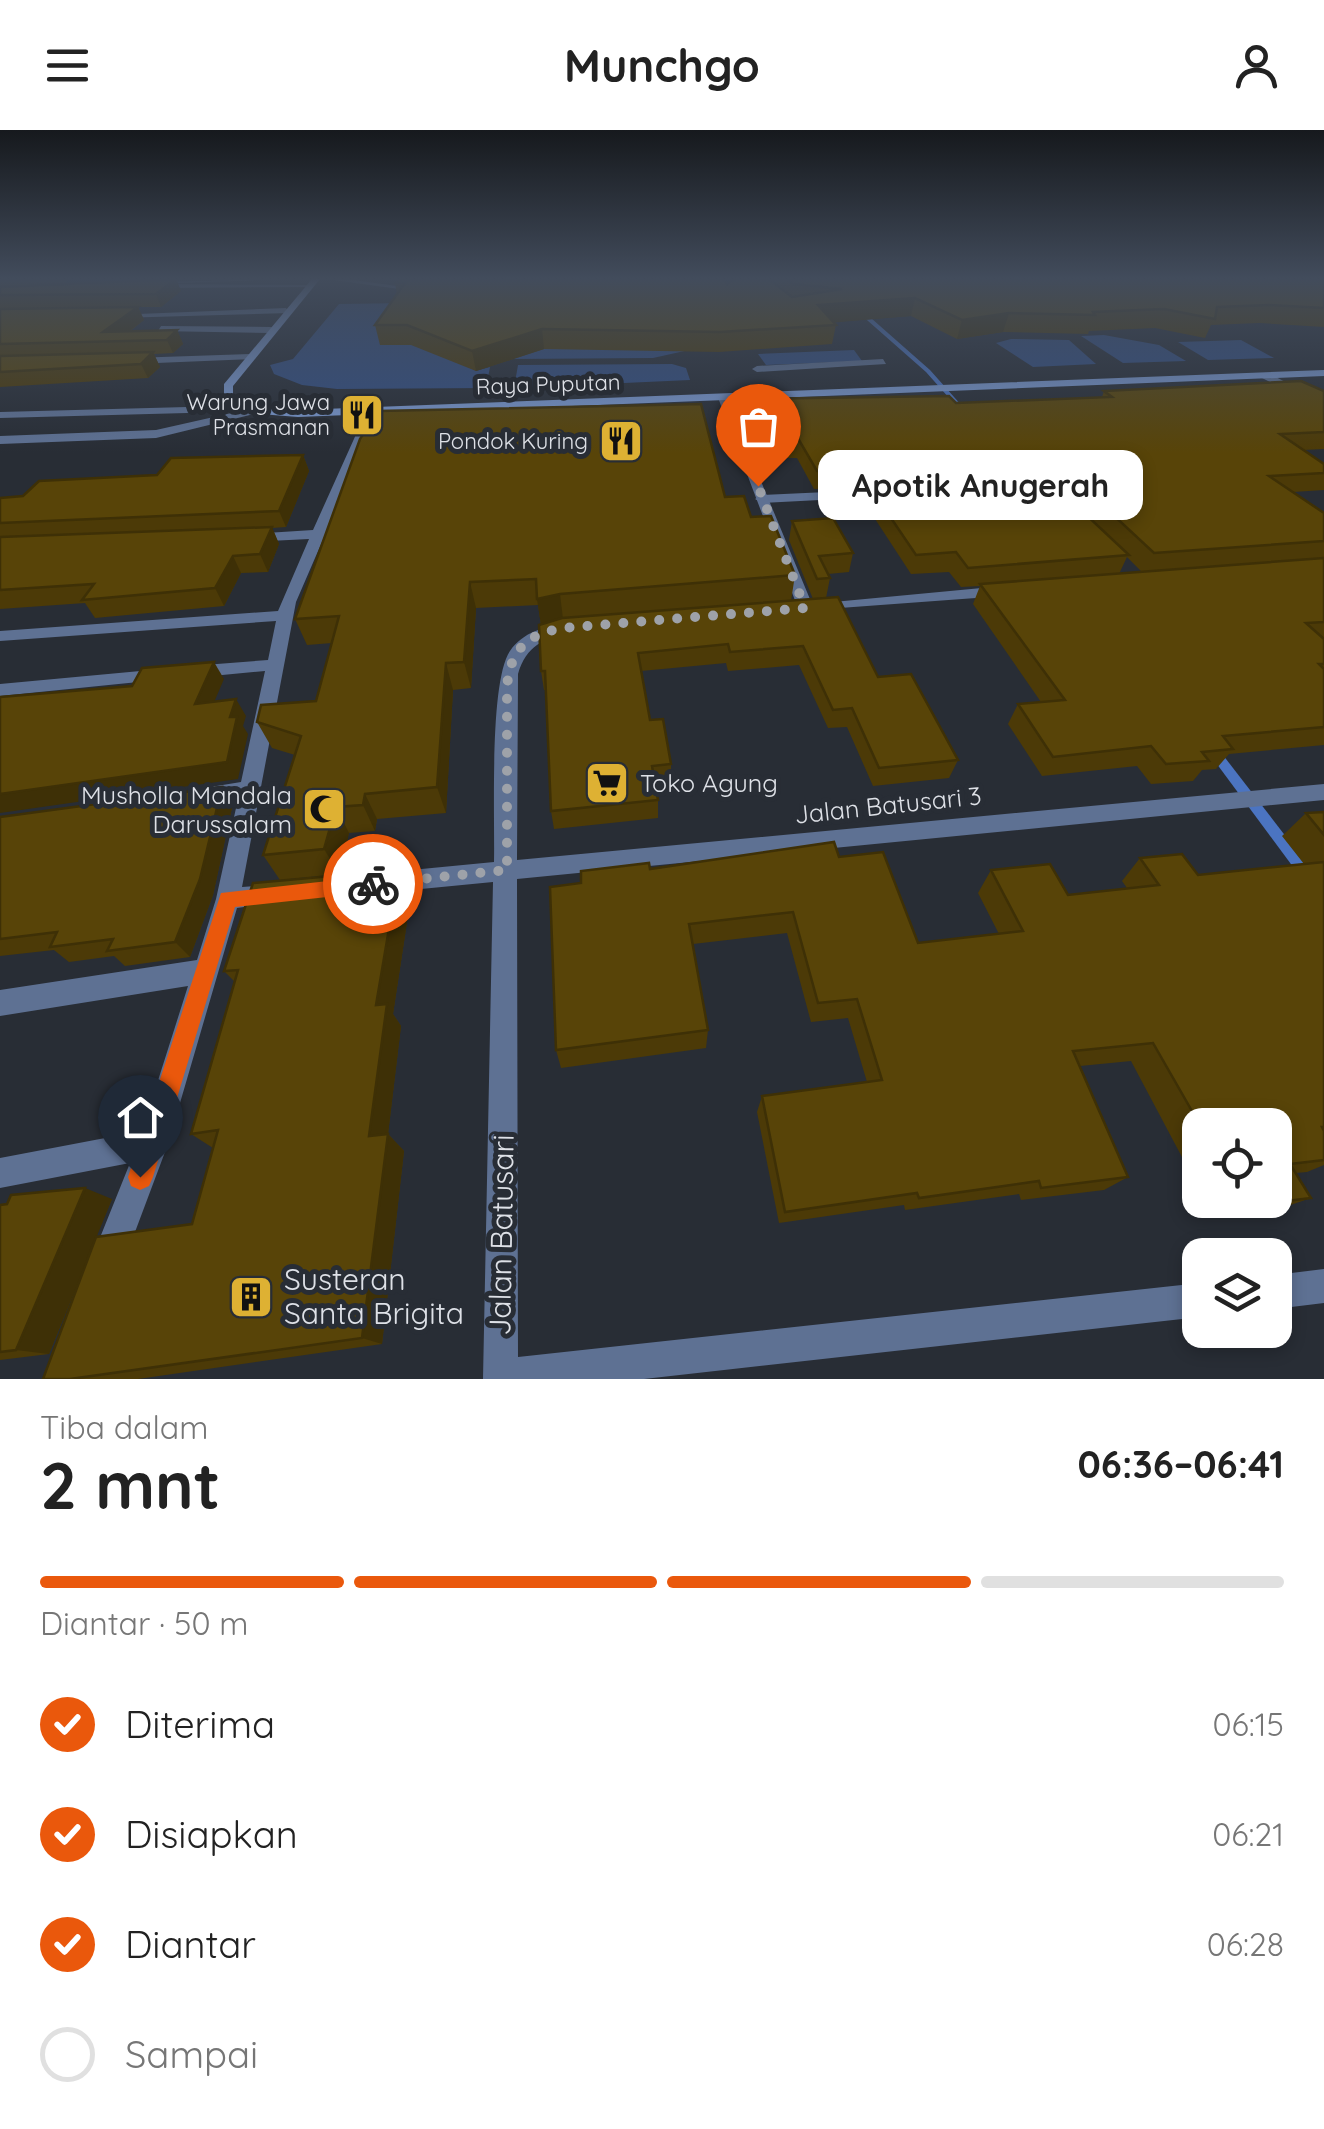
<!DOCTYPE html>
<html lang="id">
<head>
<meta charset="utf-8">
<style>
  body { margin:0; font-family:Quicksand,sans-serif; background:#f6f6f6; color:#222; height:100vh; display:flex; flex-direction:column; font-size:38px; white-space:nowrap }
  * { box-sizing:border-box; margin:0 }
  p { font-size:32px; color:#767676 }
  .icon { flex:none; width:55px; height:55px; fill:none; stroke:currentColor; stroke-width:2; stroke-linecap:round; stroke-linejoin:round }
  .map { position:relative; height:1249px; overflow:hidden }
  .sheet { display:flex; flex-direction:column; background:#fff; flex:1 }
  .sheet>* { flex:none }
  .fabs { position:absolute; left:1182px; top:978px; display:grid; gap:20px }
  .fabs a { display:grid; place-items:center; width:110px; height:110px; border-radius:20px; background:#fff; box-shadow:0 5px 15px #0003; font-size:50px }
  .pin { position:absolute; display:grid; place-items:center; width:85px; height:85px; color:#fff; margin:-102px -42px; border-radius:50% 50% 50% 0; rotate:-45deg; box-shadow:0 0 10px #0007 }
  .pin .icon { rotate:45deg }
  .courier { position:absolute; display:grid; place-items:center; width:100px; height:100px; margin:-50px; border:8px solid #ea580c; border-radius:50%; background:#fff; color:#222; box-shadow:0 2px 12px #0007 }
  .bubble { position:absolute; height:70px; border-radius:20px; background:#fff; box-shadow:0 5px 15px #0003; font-size:32px; font-weight:700; line-height:70px; text-align:center }
  .summary em { font-style:normal; font-weight:700 }
  .summary div { display:flex; flex-direction:column-reverse }
  .summary { display:flex; align-items:center; justify-content:space-between; height:170px; padding:0 40px }
  h1 { font-size:65px; font-weight:700; line-height:75px }
  .bar { display:grid; grid-template-columns:repeat(4,1fr); gap:15px 10px; align-content:center; height:120px; padding:0 40px }
  .bar i { height:12px; border-radius:8px; background:#e0e0e0 }
  .bar .selected { background:#ea580c }
  .bar p { grid-column:span 4 }
  ol { padding:0 40px; list-style:none }
  li { display:flex; align-items:center; gap:30px; height:110px }
  li p { margin-inline-start:auto }
  li .icon { padding:10px; border-radius:50%; background:#ea580c; color:#fff; stroke-width:4 }
  li:last-child { color:#767676 }
  li i { width:55px; height:55px; border:5px solid #e0e0e0; border-radius:50% }
  header { display:flex; justify-content:space-between; align-items:center; height:130px; padding:0 40px; background:#fff; font-size:45px; font-weight:700 }
  .map>svg:first-child { display:block }
  .green { fill:#334e81 }
  .lines { fill:none; stroke-linecap:round; stroke-linejoin:round }
  .stream { fill:#4b74c1; fill-rule:evenodd }
  .service { fill:#5e7193; fill-rule:evenodd }
  .minor { fill:#5e7193; fill-rule:evenodd }
  .secondary { fill:#7997cd; fill-rule:evenodd }
  .wall { fill:#4c3a07; fill-rule:evenodd }
  .shaded-wall { fill:#3e3006 }
  .building { fill:#584408; stroke:#3e3006; stroke-width:2.5 }
  .route { fill:#ea580c }
  .done { stroke:#9ea2a9; stroke-width:10; stroke-dasharray:0 18 }
  .labels { text-anchor:middle; stroke-width:10; stroke-linejoin:round; paint-order:stroke }
  .far-street-label { font-size:22px; fill:#dee1e7; stroke:#282d35 }
  .far-poi-label { font-size:22px; fill:#dee1e7; stroke:#282d35; text-anchor:end }
  .poi-label { font-size:25px; fill:#dee1e7; stroke:#282d35; text-anchor:start }
  .street-label { font-size:25px; fill:#dee1e7; stroke:#282d35 }
  .near-street-label { font-size:30px; fill:#dee1e7; stroke:#282d35 }
  .near-poi-label { font-size:30px; fill:#dee1e7; stroke:#282d35; text-anchor:start }
</style>
</head>
<body>
<header><svg class="icon" aria-label="menu" viewBox="0 0 24 24"><path d="M4 6h16M4 12h16M4 18h16"/></svg>Munchgo<svg class="icon" aria-label="person" viewBox="0 0 24 24"><circle cx="12" cy="8" r="4"/><path d="M4 21q1-7 8-7t8 7"/></svg></header>
<div class="map">
<svg width="1324" height="1249" viewBox="0 0 1324 1249">
  <rect width="100%" height="100%" fill="#282d35"/>
  <!-- green -->
  <g class="green">
    <polygon points="480,172 381,214 473,214 475,241 490,237 486,258 337,259 302,255 274,244 270,235 293,229 339,174"/>
    <polygon points="531,180 689,220 653,228 510,229"/>
    <polygon points="1104,205 1159,215 1186,231 1123,233 1081,206"/>
    <polygon points="1011,209 1069,210 1096,234 1033,237 996,213"/>
    <polygon points="1241,210 1274,228 1208,230 1178,212"/>
    <polygon points="854,220 862,231 766,235 758,224"/>
    <polygon points="672,234 686,238 690,250 514,258 518,235"/>
  </g>
  <g class="lines">
    <!-- stream -->
    <g class="stream">
      <polygon points="859,181 863,181 930,240 970,285 970,287 966,287 926,242 859,183"/>
      <polygon points="1212,614 1216,616 1324,756 1324,773 1319,772 1208,622 1206,619"/>
    </g>
    <!-- service -->
    <g class="service">
      <polygon points="148,154 308,155 312,157 151,158"/>
      <polygon points="286,178 289,183 117,188 113,185"/>
      <polygon points="161,196 271,197 276,200 271,203 158,201"/>
      <polygon points="883,229 886,234 757,242 752,239 757,236"/>
      <polygon points="892,359 897,360 897,366 762,373 755,369 762,365"/>
    </g>
    <!-- minor -->
    <g class="minor">
      <polygon points="288,149 152,154 148,152"/>
      <polygon points="326,149 347,149 418,159 414,161"/>
      <polygon points="250,224 253,229 132,234 127,231 132,228"/>
      <polygon points="1260,243 1268,243 1324,272 1324,279 1260,247"/>
      <polygon points="717,265 726,267 812,474 1003,456 1011,461 1003,466 799,481"/>
      <polygon points="234,269 238,270 238,274 187,283 0,288 0,282 187,277"/>
      <polygon points="258,277 264,280 262,282 156,308 0,314 0,306 156,300"/>
      <polygon points="373,277 379,280 296,472 242,757 272,755 280,758 284,765 280,772 237,778 168,1014 120,1142 108,1147 96,1142 91,1130 130,1033 0,1058 0,1028 142,1001 188,856 0,886 0,860 197,830 216,769 238,669 199,674 192,672 188,666 192,660 241,652 265,541 191,548 182,542 191,536 268,530 276,491 0,511 0,501 278,481 309,409 249,412 242,408 249,404 313,400 367,280"/>
      <path d="M565 493 573 498 571 502C544 508 526 516 518 544L517 730 1324 654V670L517 749 518 1227 1200 1153V1187L644 1249H483L493 752 380 763 372 760 368 753 372 746 380 743 494 732C495 688 489 552 510 521 523 502 544 497 565 493Z"/>
      <polygon points="162,539 168,541 171,545 168,549 0,566 0,554"/>
      <polygon points="1324,1139 1324,1173 1275,1179 1275,1145"/>
    </g>
    <!-- secondary -->
    <polygon class="secondary" points="312,149 320,149 233,256 233,266 261,277 298,280 1324,240 1324,246 298,287 260,284 224,270 224,254"/>
  </g>
  <!-- wall -->
  <g class="wall">
    <polygon points="0,149 69,149 63,154 176,149 181,161 161,177 138,177 144,190 129,202 177,200 183,214 173,223 154,224 160,237 148,248 0,257"/>
    <polygon points="723,149 727,154 729,153 730,149 1324,149 1324,197 1259,193 1211,195 1205,208 1155,198 1089,201 1088,204 1003,202 957,209 911,186 834,192 836,195 832,214 719,222 544,219 476,241 411,215 380,215 375,195 397,164 395,153"/>
    <path d="M1104 261H1324V319L1303 320 1324 334V360L1293 362 1324 383V615L1229 624 1216 639 1202 640 1193 651 1151 654 1137 636 1042 646 1008 594 1018 574 1041 572 973 474 980 456 961 457 949 442 911 444 864 372 867 357 814 359 797 328H773L768 318 752 319 738 286 739 269 956 273 1102 267ZM1127 427 1142 442 1119 444Z"/>
    <polygon points="303,325 309,341 286,397 272,398 279,414 268,442 241,443 224,476 95,488 85,473 0,479 0,368 23,366"/>
    <polygon points="853,363 851,373 829,386 822,374 824,365"/>
    <polygon points="725,367 751,387 795,445 791,471 813,469 789,410 792,391 853,423 849,442 828,444 830,448 826,468 878,547 958,630 949,648 873,656 847,597 828,598 799,535 728,541 726,533 641,541 650,590 671,634 671,652 655,654 658,670 658,688 554,699 551,681 546,560 544,560 541,541 541,495 538,475 476,478 471,558 453,560 446,683 377,689 375,701 349,703 339,744 280,750 263,725 295,625 272,618 257,592 316,571 332,513 307,515 295,489"/>
    <polygon points="233,673 213,765 190,827 125,836 114,826 69,832 54,820 0,826 0,687"/>
    <polygon points="1324,682 1324,1035 1307,1042 1296,1043 1311,1068 1276,1080 1214,1088 1205,1070 1275,1070 1200,995 1200,1061 1131,931 1080,936 1128,1047 1104,1060 1021,1070 1019,1064 905,1080 904,1075 779,1093 757,982 762,966 867,952 848,888 811,892 787,803 693,814 708,900 706,918 561,938 556,920 581,753 650,739 839,727 918,813 999,804 978,763 991,740 1068,765 1127,758 1122,751 1140,728 1198,745 1304,734 1282,706 1306,683"/>
    <polygon points="399,740 411,766 393,884 401,896 388,1004 404,1021 382,1214 138,1249 43,1249 93,1116 49,1224 0,1230 0,1075 112,1069 96,1107 192,1094 213,1018 191,1004 235,852 224,841"/>
  </g>
  <!-- shaded-wall -->
  <g class="shaded-wall">
    <polygon points="176,149 181,161 161,177 156,164"/>
    <polygon points="915,168 911,186 816,194 818,175"/>
    <polygon points="138,177 144,190 116,211 103,202"/>
    <polygon points="1009,183 1003,202 957,209 962,190"/>
    <polygon points="542,199 544,219 476,241 472,221"/>
    <polygon points="177,200 183,214 173,223 167,210"/>
    <polygon points="153,222 160,237 148,248 141,234"/>
    <polygon points="303,325 309,341 286,397 279,381"/>
    <polygon points="853,363 851,373 829,386 831,376"/>
    <polygon points="272,397 279,414 268,442 260,424"/>
    <polygon points="233,426 241,443 224,476 215,458"/>
    <polygon points="470,452 476,478 471,558 464,532"/>
    <polygon points="560,464 563,489 541,495 537,469"/>
    <polygon points="214,532 224,549 206,591 195,574"/>
    <polygon points="446,533 453,560 446,683 437,657"/>
    <polygon points="236,569 246,586 243,596 248,604 238,649 0,683 0,664 230,587"/>
    <polygon points="222,657 233,673 213,765 190,827 175,812"/>
    <polygon points="365,664 377,689 375,701 363,675"/>
    <polygon points="336,677 349,703 339,744 324,719"/>
    <polygon points="399,740 411,766 393,884 401,896 388,1004 404,1021 382,1214 362,1208 369,1006 376,875"/>
    <polygon points="85,1058 112,1069 49,1224 16,1220"/>
  </g>
  <!-- building -->
  <g class="building">
    <polygon points="176,149 156,164 0,165 0,157"/>
    <polygon points="398,149 723,149 727,154 735,149 771,149 770,150 792,167 842,159 794,154 786,149 1324,149 1324,178 1269,175 1217,177 1215,189 1164,179 1093,182 1095,185 1009,183 962,190 915,168 818,175 836,195 720,202 542,199 472,221 407,195 375,195 405,153 395,153"/>
    <polygon points="138,177 103,202 177,200 167,210 0,214 0,179"/>
    <polygon points="153,222 141,234 0,242 0,226"/>
    <polygon points="1301,251 1324,261 1324,302 1280,304 1324,334 1324,343 1269,346 1324,383 1324,411 1154,423 1065,340 1052,339 1050,351 1129,425 968,438 956,422 916,425 868,354 944,350 947,341 938,336 817,341 799,310 775,311 770,301 753,302 739,269 949,266 956,273 1112,267 1104,261"/>
    <polygon points="701,274 725,367 744,366 751,387 771,386 795,445 560,464 537,469 536,449 470,452 464,532 446,533 437,657 365,664 363,675 336,677 324,719 263,725 301,606 257,592 261,575 316,571 339,486 295,489 360,309 378,281"/>
    <polygon points="303,325 279,381 0,393 0,368 23,366 39,351 157,345 171,328"/>
    <polygon points="853,363 831,376 824,365"/>
    <polygon points="833,388 853,423 819,426 830,448 817,449 792,391"/>
    <polygon points="272,397 260,424 233,426 215,458 82,470 94,454 0,460 0,407"/>
    <polygon points="1324,428 1324,492 1306,493 1324,509 1324,534 1319,534 1324,539 1324,597 1223,606 1233,619 1202,622 1209,631 1166,634 1151,616 1053,627 1018,574 1065,570 980,454"/>
    <polygon points="838,467 878,547 911,544 958,630 879,638 852,578 833,580 803,516 730,522 728,514 638,523 650,590 663,589 671,634 652,636 658,670 551,681 545,541 541,541 539,495 562,488"/>
    <polygon points="214,532 195,574 236,569 230,587 237,587 227,632 0,664 0,567 132,556 142,538"/>
    <polygon points="222,657 200,749 175,812 107,821 113,809 50,817 57,802 0,809 0,687"/>
    <polygon points="1324,682 1324,705 1306,683"/>
    <polygon points="834,712 839,727 883,722 918,813 1023,801 991,740 1050,734 1068,765 1159,755 1140,728 1182,724 1198,745 1324,732 1324,997 1322,997 1324,1001 1324,1030 1290,1034 1311,1068 1246,1076 1242,1070 1275,1070 1275,995 1200,995 1153,913 1073,921 1128,1047 1041,1058 1039,1051 919,1068 917,1063 785,1082 762,966 882,950 857,869 818,873 793,782 689,794 708,900 556,920 550,757 581,753 581,741 649,733 650,739"/>
    <polygon points="399,740 376,875 387,874 369,1006 388,1004 362,1208 70,1249 43,1249 96,1107 192,1094 218,1000 191,1004 238,840 224,841 253,753"/>
    <polygon points="85,1058 16,1220 0,1222 0,1075 7,1074 11,1065"/>
  </g>
  <!-- sky -->
  <linearGradient id="sky" x2="0" y2="1"><stop stop-color="#16191d"/><stop offset="0.46" stop-color="#424c5c"/><stop offset="1" stop-color="#424c5c" stop-opacity="0"/></linearGradient>
  <rect width="1324" height="323" fill="url(#sky)"/>
  <!-- route -->
  <polygon class="route" points="373,746 383,754 373,762 235,777 153,1047 149,1056 140,1060 131,1056 128,1047 221,763"/>
  <g class="lines">
    <!-- done -->
    <path class="done" d="M373 754 507 740V556C511 519 526 505 563 498L805 478 758 356"/>
  </g>
  <!-- icons -->
  <defs>
    <g id="restaurant-square" transform="scale(2.25)"><rect x="-9" y="-9" width="18" height="18" rx="4" fill="#deb133" stroke="#282d35"/><path d="M-5-6h1v4h1v-4h1v4h1v-4h1v5L-1.5 .5V6h-2V.5L-5-1ZM5-6V6H3V1.5H1.5Q1.5-4 5-6Z" fill="#111"/></g>
    <g id="supermarket-square" transform="scale(2.25)"><rect x="-9" y="-9" width="18" height="18" rx="4" fill="#deb133" stroke="#282d35"/><path d="M-6-5.5h2.5l.6 2H6L4.5 2H-2.5L-4.4-4H-6ZM-1.5 3.2a1.3 1.3 0 1 0 .1 0ZM3 3.2a1.3 1.3 0 1 0 .1 0Z" fill="#111"/></g>
    <g id="mosque-square" transform="scale(2.25)"><rect x="-9" y="-9" width="18" height="18" rx="4" fill="#deb133" stroke="#282d35"/><path d="M3.5-4.9A6 6 0 1 0 3.5 4.9A5 5 0 1 1 3.5-4.9Z" fill="#111"/></g>
    <g id="building-square" transform="scale(2.25)"><rect x="-9" y="-9" width="18" height="18" rx="4" fill="#deb133" stroke="#282d35"/><path d="M-4-6H4V6H1V3H-1V6H-4ZM-2.5-4.3h1.7v1.8h-1.7ZM.8-4.3h1.7v1.8H.8ZM-2.5-1h1.7V.8h-1.7ZM.8-1h1.7V.8H.8Z" fill="#111"/></g>
  </defs>
  <g fill-rule="evenodd">
    <use href="#restaurant-square" x="362" y="285"/>
    <use href="#restaurant-square" x="621" y="311"/>
    <use href="#supermarket-square" x="607" y="653"/>
    <use href="#mosque-square" x="324" y="679"/>
    <use href="#building-square" x="251" y="1167"/>
  </g>
  <g class="labels">
    <!-- far-street labels -->
    <g class="far-street-label">
      <text transform="translate(548 254) rotate(-2)" y="8">Raya Puputan</text>
    </g>
    <!-- far-poi labels -->
    <g class="far-poi-label">
      <text x="330" y="280">Warung Jawa<tspan x="330" dy="25">Prasmanan</tspan></text>
      <text x="588" y="319">Pondok Kuring</text>
    </g>
    <!-- poi labels -->
    <g class="poi-label">
      <text x="640" y="662">Toko Agung</text>
      <text x="292" y="674" text-anchor="end">Musholla Mandala<tspan x="292" dy="29">Darussalam</tspan></text>
    </g>
    <!-- street labels -->
    <g class="street-label">
      <text transform="translate(888 675) rotate(-6)" y="9">Jalan Batusari 3</text>
    </g>
    <!-- near-street labels -->
    <g class="near-street-label">
      <text transform="translate(502 1105) rotate(-89)" y="10">Jalan Batusari</text>
    </g>
    <!-- near-poi labels -->
    <g class="near-poi-label">
      <text x="284" y="1160">Susteran<tspan x="284" dy="34">Santa Brigita</tspan></text>
    </g>
  </g>
</svg>
<div class="fabs">
<a><svg class="icon" aria-label="locate" viewBox="0 0 24 24"><circle cx="12" cy="12" r="6"/><path d="M12 2v4M12 18v4M2 12h4M18 12h4"/></svg></a>
<a><svg class="icon" aria-label="layers" viewBox="0 0 24 24"><path d="M12 4l9 5-9 5-9-5zM3 14l9 5 9-5"/></svg></a>
</div>
<div class="pin" style="left:758px;top:356px;background:#ea580c"><svg class="icon" aria-label="bag" viewBox="0 0 24 24"><path d="M5 8h14l-1 12H6zM9 8a3 3 0 0 1 6 0"/></svg></div>
<div class="pin" style="left:140px;top:1047px;background:#1f2937"><svg class="icon" aria-label="home" viewBox="0 0 24 24"><path d="M3 11l9-7 9 7M6 9v11h12V9"/></svg></div>
<div class="courier" style="left:373px;top:754px"><svg class="icon" aria-label="bike" viewBox="0 0 24 24"><circle cx="6" cy="16" r="4"/><circle cx="18" cy="16" r="4"/><path d="M6 16l4-8h5l3 8M10 8l3 8H6M13 5h3"/></svg></div>
<div class="bubble" style="left:818px;top:320px;width:325px">Apotik Anugerah</div>
</div>
<section class="sheet">
<div class="summary"><div><h1>2 mnt</h1><p>Tiba dalam</p></div><em>06:36–06:41</em></div>
<div class="bar"><i class="selected"></i><i class="selected"></i><i class="selected"></i><i></i><p>Diantar · 50 m</p></div>
<ol>
<li><svg class="icon" aria-label="check" viewBox="0 0 24 24"><path d="M5 12l5 5 9-10"/></svg>Diterima<p>06:15</p></li>
<li><svg class="icon" aria-label="check" viewBox="0 0 24 24"><path d="M5 12l5 5 9-10"/></svg>Disiapkan<p>06:21</p></li>
<li><svg class="icon" aria-label="check" viewBox="0 0 24 24"><path d="M5 12l5 5 9-10"/></svg>Diantar<p>06:28</p></li>
<li><i></i>Sampai</li>
</ol>
</section>
</body>
</html>
